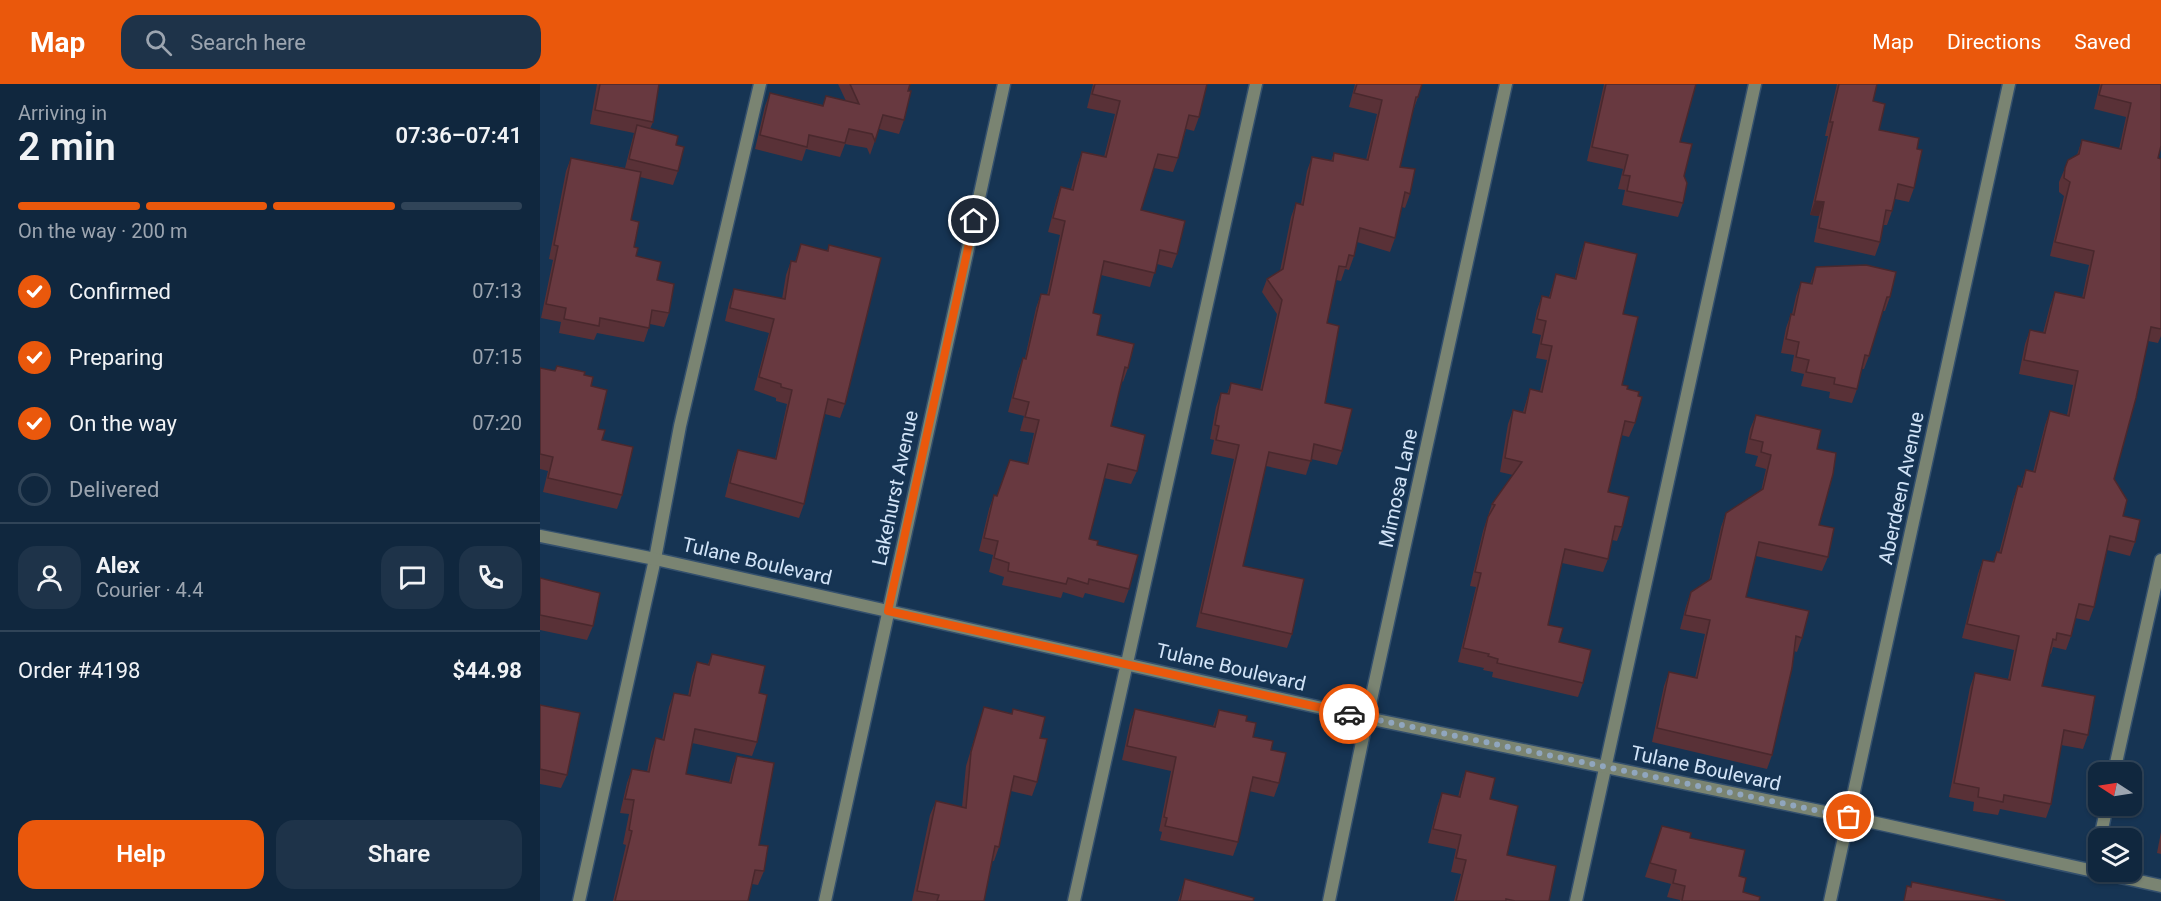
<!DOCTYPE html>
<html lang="en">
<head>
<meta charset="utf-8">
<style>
  body { margin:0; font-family:Roboto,sans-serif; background:#1e3349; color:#f1f3f6; height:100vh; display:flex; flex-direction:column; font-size:22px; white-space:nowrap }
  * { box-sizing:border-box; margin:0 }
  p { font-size:20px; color:#9ca5b0 }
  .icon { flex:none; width:33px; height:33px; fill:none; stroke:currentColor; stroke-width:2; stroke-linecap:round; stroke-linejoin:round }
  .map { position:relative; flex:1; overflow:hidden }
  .details { display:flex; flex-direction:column; background:#10273e; width:540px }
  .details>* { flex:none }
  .needle { width:39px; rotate:282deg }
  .buttons { position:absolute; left:1548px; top:678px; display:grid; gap:12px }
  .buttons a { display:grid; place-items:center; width:54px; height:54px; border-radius:12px; background:#10273e; box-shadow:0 2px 4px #0004,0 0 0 2px #304458; font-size:30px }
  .pin { position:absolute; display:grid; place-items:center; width:51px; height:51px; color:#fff; margin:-26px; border:3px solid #fff; border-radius:50%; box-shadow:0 2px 6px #0007 }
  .courier { position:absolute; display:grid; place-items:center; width:60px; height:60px; margin:-30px; border:4px solid #ea580c; border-radius:50%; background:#fff; color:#222; box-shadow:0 2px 8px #0007 }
  .head em { font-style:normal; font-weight:600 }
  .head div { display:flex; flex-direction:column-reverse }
  .head { display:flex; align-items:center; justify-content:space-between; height:102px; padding:0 18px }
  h1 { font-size:39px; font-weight:600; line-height:45px }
  .bar { display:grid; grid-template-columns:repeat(4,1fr); gap:9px 6px; align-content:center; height:72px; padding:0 18px }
  .bar i { height:8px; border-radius:4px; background:#304458 }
  .bar .active { background:#ea580c }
  .bar p { grid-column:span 4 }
  .line { display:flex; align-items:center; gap:15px; padding:0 18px; border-top:2px solid #304458 }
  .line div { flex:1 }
  .round { display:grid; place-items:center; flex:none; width:63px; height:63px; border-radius:18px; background:#1e3349 }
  ol { padding:0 18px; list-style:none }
  li { display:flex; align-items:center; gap:18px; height:66px }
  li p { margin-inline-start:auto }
  li .icon { padding:6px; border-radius:50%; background:#ea580c; color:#fff; stroke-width:4 }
  li:last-child { color:#9ca5b0 }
  li i { width:33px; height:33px; border:3px solid #304458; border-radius:50% }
  .action { display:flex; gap:12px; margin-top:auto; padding:12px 18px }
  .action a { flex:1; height:69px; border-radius:18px; background:#ea580c; color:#fff; font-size:24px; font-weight:600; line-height:69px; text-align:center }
  .action a+a { background:#1e3349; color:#f1f3f6 }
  header { display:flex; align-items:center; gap:36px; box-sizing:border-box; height:84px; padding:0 30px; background:#ea580c; color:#fff }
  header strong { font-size:28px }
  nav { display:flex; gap:33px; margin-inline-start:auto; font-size:21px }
  .search { width:420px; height:54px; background:#1e3349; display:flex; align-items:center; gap:15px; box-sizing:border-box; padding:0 21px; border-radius:18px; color:#9ca5b0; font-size:22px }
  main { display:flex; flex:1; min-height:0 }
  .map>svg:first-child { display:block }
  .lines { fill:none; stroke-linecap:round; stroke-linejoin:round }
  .service-casing { stroke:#34506d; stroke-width:15 }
  .minor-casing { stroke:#34506d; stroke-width:15 }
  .service { stroke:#7a8472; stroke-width:12 }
  .minor { stroke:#7a8472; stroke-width:12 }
  .wall { fill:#593137 }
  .shaded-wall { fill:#49282d }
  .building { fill:#683940; stroke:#49282d; stroke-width:1.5 }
  .done { stroke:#90a6be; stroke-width:6; stroke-dasharray:0 10.8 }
  .route { stroke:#ea580c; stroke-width:8 }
  .labels { text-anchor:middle; stroke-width:4.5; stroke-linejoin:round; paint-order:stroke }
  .street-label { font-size:20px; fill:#d2e4f8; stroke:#163453 }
</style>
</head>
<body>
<header>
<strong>Map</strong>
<div class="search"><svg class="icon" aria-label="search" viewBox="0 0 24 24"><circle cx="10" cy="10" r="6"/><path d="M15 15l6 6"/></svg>Search here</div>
<nav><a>Map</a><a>Directions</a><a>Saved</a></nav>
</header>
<main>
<section class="details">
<div class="head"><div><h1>2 min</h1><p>Arriving in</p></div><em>07:36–07:41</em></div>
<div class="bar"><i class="active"></i><i class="active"></i><i class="active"></i><i></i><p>On the way · 200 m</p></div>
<ol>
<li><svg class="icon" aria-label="check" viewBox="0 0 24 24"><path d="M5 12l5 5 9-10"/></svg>Confirmed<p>07:13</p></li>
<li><svg class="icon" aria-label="check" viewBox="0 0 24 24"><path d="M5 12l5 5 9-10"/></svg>Preparing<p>07:15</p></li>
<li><svg class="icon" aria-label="check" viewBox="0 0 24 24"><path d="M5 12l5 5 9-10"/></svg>On the way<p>07:20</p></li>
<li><i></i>Delivered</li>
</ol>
<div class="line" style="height:108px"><a class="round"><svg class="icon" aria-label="person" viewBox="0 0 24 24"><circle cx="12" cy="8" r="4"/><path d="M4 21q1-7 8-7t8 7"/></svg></a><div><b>Alex</b><p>Courier · 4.4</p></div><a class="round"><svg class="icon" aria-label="chat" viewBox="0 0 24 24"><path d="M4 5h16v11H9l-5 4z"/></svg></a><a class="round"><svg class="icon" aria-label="phone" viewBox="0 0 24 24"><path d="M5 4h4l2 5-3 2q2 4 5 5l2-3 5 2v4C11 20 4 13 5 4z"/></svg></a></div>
<div class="line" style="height:78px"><div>Order #4198</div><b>$44.98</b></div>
<div class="action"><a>Help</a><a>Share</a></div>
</section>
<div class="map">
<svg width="1621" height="817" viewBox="0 0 1621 817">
  <rect width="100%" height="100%" fill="#163453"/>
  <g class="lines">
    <!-- service casing -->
    <g class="service-casing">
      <g id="service">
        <polyline points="1574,688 1621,476"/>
        <polyline points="1560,754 1567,722"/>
        <polyline points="1552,787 1558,760"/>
        <polyline points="39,817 115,475 140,342 220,0"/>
        <polyline points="534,817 716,0"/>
        <polyline points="1036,817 1215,0"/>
      </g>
    </g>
    <!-- minor casing -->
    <g class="minor-casing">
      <g id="minor">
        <polyline points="0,452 115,475 827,634 1309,733 1621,802"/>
        <polyline points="285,817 464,0"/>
        <polyline points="789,817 827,634 966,0"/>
        <polyline points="1290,817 1469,0"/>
      </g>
    </g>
    <!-- service -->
    <use href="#service" class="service"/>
    <!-- minor -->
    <use href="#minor" class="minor"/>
  </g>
  <!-- wall -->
  <g class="wall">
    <polygon points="57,0 119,0 113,38 110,45 136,61 138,87 133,101 100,93 91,136 94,163 96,172 117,196 129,229 124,243 110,240 104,258 57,249 54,256 19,249 21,238 1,234 13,176 9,175 26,87 31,74 85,84 94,49 50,40"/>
    <polygon points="298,0 370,0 364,36 359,50 339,45 330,71 327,64 305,60 300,73 266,65 262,77 215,65 225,22 230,9 283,21 286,12 306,17"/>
    <polygon points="553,0 667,0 659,33 654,47 646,45 638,74 633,88 614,84 601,126 637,170 632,184 617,180 610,203 561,191 553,229 557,251 588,284 583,298 582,297 571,342 597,387 591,400 564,394 549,455 557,461 589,505 584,519 545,509 543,514 523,508 521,514 462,501 464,493 449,488 453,471 439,467 449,425 454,411 457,412 487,380 494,349 480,347 484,332 468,328 478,288 483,274 485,274 496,224 501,210 507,211 520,151 508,148 516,117 521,103 531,105 537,82 542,68 564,73 575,30 547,24"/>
    <polygon points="815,0 882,0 878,13 873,27 872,27 860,83 870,110 865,124 862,123 855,154 850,168 817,158 814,172 809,186 805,185 801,197 796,196 787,239 785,319 802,367 797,381 771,375 766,391 726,382 703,482 752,550 747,564 656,543 694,375 671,370 674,356 670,355 676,323 681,309 687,310 691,299 720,306 737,230 722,208 727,195 740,187 751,133 756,119 761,120 767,87 772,73 791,77 794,69 826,76 837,30 809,23"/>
    <polygon points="1064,0 1156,0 1140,58 1144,92 1143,119 1138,133 1082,121 1085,106 1078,105 1083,85 1047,77"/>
    <polygon points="1297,0 1337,0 1333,17 1339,46 1377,65 1374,104 1369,118 1355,115 1352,127 1347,141 1343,141 1340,158 1335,172 1274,158 1279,132 1270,131 1288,52 1285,52"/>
    <polygon points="1560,0 1621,0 1618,74 1621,75 1621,252 1618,259 1608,257 1574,395 1583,432 1595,458 1590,472 1567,466 1554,523 1549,537 1535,534 1531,552 1526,566 1513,563 1511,570 1509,569 1502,602 1548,651 1543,665 1521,661 1511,720 1506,734 1460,725 1458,731 1433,727 1434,718 1409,713 1430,603 1435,589 1468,595 1474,566 1422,554 1438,490 1443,476 1453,478 1457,468 1459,469 1473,416 1478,402 1480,403 1486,386 1493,388 1505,341 1510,327 1527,331 1533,301 1479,290 1485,260 1490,246 1503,249 1510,222 1515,208 1542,214 1549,181 1510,172 1524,112 1519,108 1519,98 1525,84 1537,71 1542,56 1579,65 1586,33 1554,25"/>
    <polygon points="1045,158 1083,230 1082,301 1087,305 1095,339 1089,353 1081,351 1068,408 1082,443 1077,457 1072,456 1068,475 1063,488 1022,479 1008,541 1043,599 1038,613 952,593 953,588 943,586 944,584 918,578 936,503 930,502 943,447 952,420 973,391 960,388 968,340 973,326 983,328 990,305 1000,307 1007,276 996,274 1001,251 992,249 997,226 1002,212 1009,213 1016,190 1035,194 1040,172"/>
    <polygon points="261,160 287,167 289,161 305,320 300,334 285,330 264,420 259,434 185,413 193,380 198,366 235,375 247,320 236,317 236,314 214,306 229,249 185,237 189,219 194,205 242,215 246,191 251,177 255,178"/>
    <polygon points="1276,183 1350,213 1345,227 1342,227 1329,272 1324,285 1322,285 1317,305 1312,319 1289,314 1290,308 1261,302 1264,290 1251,287 1254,271 1241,269 1246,244 1251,230 1252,230 1256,212 1261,198 1270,200"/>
    <polygon points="0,284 15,287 44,291 51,302 58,345 82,411 77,425 3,408 8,387 0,385"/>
    <polygon points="1216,331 1277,365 1279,441 1288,473 1282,487 1216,472 1206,513 1262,554 1257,568 1254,567 1232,671 1227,685 1112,658 1124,602 1129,588 1155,594 1165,550 1140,545 1146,522 1151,508 1169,497 1181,443 1186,429 1221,407 1226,385 1215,382 1218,372 1205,369 1210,345"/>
    <polygon points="0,494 53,542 47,556 0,546"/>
    <polygon points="172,570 219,609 217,658 212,672 152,659 146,690 189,699 192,686 197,672 219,761 224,787 218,801 212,800 208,817 73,817 86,761 83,760 89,730 80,729 87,699 92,685 107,688 111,668 116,654 122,656 129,623 134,609 148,612 152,592 157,578 168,580"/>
    <polygon points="0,621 27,691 21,704 0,700"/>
    <polygon points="444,623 472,630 473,625 500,654 497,698 492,712 471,707 459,763 454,777 452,777 444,817 372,817 390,731 396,717 422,723 426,682"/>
    <polygon points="595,625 673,642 679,626 706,637 713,653 731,666 739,699 734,713 709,707 698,758 693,772 620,756 622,748 619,747 631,687 582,676 590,639"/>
    <polygon points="926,687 950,715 967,771 1009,817 914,817 921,790 911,788 916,765 888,759 897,723 902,709 918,713 921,701"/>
    <polygon points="1122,742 1150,754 1199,792 1203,808 1219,817 1140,817 1140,816 1127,813 1131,800 1105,793"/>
    <polygon points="1621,748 1621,770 1617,769"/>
    <polygon points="645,795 713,817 638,817"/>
  </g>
  <!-- shaded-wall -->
  <polygon class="shaded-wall" points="1275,117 1284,118 1279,132 1270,131"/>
  <!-- building -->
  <g class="building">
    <polygon points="60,0 119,0 113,38 55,26"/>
    <polygon points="310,0 370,0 368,7 371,7 364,36 343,31 335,57 332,50 309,45 305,59 269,51 267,63 220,51 230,9 283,22 286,12 319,20"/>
    <polygon points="555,0 667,0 659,33 649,31 638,74 618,70 601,126 645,137 637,170 620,166 615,189 564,177 553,229 561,231 557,251 594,260 588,284 585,283 571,342 605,351 597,387 568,380 549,455 558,457 557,461 598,471 589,505 549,495 548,500 528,494 526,500 468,487 469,479 454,474 458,457 444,454 454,411 457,412 470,376 488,380 499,336 485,333 489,318 473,314 483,274 486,275 501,210 509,211 525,137 513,134 521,103 533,106 542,68 566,73 580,17 552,10"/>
    <polygon points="817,0 882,0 878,13 876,13 860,83 875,85 870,110 865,108 855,154 820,144 814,172 809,171 806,183 799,182 787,239 799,242 785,319 812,325 802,367 774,360 771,377 729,368 703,482 764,495 752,550 661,529 699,361 676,356 679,342 675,341 681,309 689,310 691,299 722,306 742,216 727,195 743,185 756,119 763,121 772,73 793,77 794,69 828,76 842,16 814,9"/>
    <polygon points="1066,0 1156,0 1140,58 1152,60 1144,92 1147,99 1143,119 1087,107 1090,92 1083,91 1088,71 1052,63"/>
    <polygon points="1299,0 1337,0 1333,17 1345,20 1339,46 1379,54 1377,65 1382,66 1374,104 1358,100 1352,127 1346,126 1340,158 1279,144 1284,118 1275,117 1293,38 1290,38"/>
    <polygon points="1562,0 1621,0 1621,62 1618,74 1621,75 1621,245 1611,243 1596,314 1574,395 1587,416 1583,432 1600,436 1595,458 1570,452 1554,523 1539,520 1531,552 1517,549 1516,556 1513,555 1502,602 1555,612 1548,651 1524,646 1511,720 1464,711 1463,718 1438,713 1439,704 1414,699 1435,589 1470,596 1479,552 1427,540 1443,476 1454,478 1457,468 1461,469 1478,402 1482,403 1486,386 1495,388 1510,327 1529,332 1538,287 1484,276 1490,246 1505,249 1515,208 1544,214 1554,167 1515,158 1530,98 1524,94 1525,84 1528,76 1539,70 1542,56 1581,65 1591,19 1559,11"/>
    <polygon points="97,41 138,52 136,61 144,63 138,87 89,75"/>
    <polygon points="31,74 101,88 91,136 99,138 94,163 98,164 96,172 121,178 117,196 134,200 129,229 112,226 109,244 60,234 59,242 24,235 26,224 6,220 18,162 14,161"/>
    <polygon points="1045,158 1097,170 1083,230 1098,233 1082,301 1088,302 1087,305 1099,308 1098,312 1102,313 1095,339 1085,337 1068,408 1089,413 1082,443 1075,442 1068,475 1025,465 1008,541 1023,544 1019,558 1051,566 1043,599 957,579 958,575 948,572 949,570 923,564 941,489 935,488 948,433 955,421 952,420 982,378 965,374 973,326 985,329 990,305 1002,308 1012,262 1001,260 1006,237 997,235 1002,212 1010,214 1016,190 1036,195"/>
    <polygon points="261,160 288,167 289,161 341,174 305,320 288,315 264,420 190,399 198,366 236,375 252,306 241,303 241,300 219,293 234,235 190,224 194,205 245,215 251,177 256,178"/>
    <polygon points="1326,181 1356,188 1350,213 1347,213 1329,272 1325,271 1317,305 1294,300 1295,294 1266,288 1269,276 1256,273 1259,258 1246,255 1251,230 1254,231 1261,198 1272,200 1276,183"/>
    <polygon points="17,282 45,288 44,291 53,293 51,302 67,306 58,345 65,346 62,356 93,363 82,411 8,394 13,373 0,370 0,284 15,287"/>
    <polygon points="1216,331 1281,346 1277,365 1296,369 1293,390 1279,441 1294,444 1288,473 1219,458 1206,513 1269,527 1262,554 1256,552 1252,584 1232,671 1117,644 1129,588 1157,594 1170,536 1145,531 1151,508 1171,495 1186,429 1223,405 1231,371 1221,368 1223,358 1210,355"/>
    <polygon points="0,494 60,509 53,542 0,531"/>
    <polygon points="172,570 225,582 219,609 227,611 217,658 155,645 146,690 191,699 197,672 234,679 219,761 228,762 224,787 215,786 208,817 75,817 92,747 89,746 94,716 85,715 92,685 109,688 116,654 124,656 134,609 150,612 157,578 169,581"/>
    <polygon points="0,621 40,629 27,691 0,685"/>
    <polygon points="444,623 472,630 473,625 505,633 500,654 507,655 497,698 474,692 459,763 455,762 444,817 397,817 399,811 377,807 396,717 426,724 431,668"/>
    <polygon points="595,625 675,643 679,626 707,632 706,637 716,639 713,653 733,657 731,666 746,669 739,699 713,693 698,758 625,742 627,734 624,733 636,673 587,662"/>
    <polygon points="926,687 955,694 950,715 978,722 967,771 1016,782 1009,817 975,817 966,815 966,817 916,817 926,776 916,774 921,751 893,745 902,709 920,713"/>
    <polygon points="1122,742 1151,749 1150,754 1205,766 1199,792 1206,794 1203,808 1220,813 1219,817 1142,817 1145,802 1133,799 1136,786 1110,779"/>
    <polygon points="645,795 714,814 713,817 640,817"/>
    <polygon points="1372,798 1465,817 1364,817 1367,802 1371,803"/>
  </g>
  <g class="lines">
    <!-- done -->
    <polyline class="done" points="809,630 1309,733"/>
    <!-- route -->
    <polyline class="route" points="434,137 348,527 809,630"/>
  </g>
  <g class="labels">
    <!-- street labels -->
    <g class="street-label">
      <text transform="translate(355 404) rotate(-78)" y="7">Lakehurst Avenue</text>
      <text transform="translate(858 404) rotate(-78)" y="7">Mimosa Lane</text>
      <text transform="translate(1361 404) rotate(-78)" y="7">Aberdeen Avenue</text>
      <text transform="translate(217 477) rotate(13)" y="7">Tulane Boulevard</text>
      <text transform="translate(691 583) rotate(13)" y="7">Tulane Boulevard</text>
      <text transform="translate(1166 684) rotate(12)" y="7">Tulane Boulevard</text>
    </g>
  </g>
</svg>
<div class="buttons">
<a><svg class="needle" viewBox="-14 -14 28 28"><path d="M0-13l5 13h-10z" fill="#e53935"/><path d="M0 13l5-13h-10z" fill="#9ca5b0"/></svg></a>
<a><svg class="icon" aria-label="layers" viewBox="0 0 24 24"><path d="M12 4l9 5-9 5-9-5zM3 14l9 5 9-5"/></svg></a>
</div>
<div class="pin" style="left:1309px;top:733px;background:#ea580c"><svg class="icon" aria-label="bag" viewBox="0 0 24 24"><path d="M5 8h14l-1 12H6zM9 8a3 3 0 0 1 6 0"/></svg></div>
<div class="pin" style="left:434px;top:137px;background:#1f2937"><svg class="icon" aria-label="home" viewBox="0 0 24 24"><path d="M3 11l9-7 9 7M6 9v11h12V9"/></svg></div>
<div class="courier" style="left:809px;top:630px"><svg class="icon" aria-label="car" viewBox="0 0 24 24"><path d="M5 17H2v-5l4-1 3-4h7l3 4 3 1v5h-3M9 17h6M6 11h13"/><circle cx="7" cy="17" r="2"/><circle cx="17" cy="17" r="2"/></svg></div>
</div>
</main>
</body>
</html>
